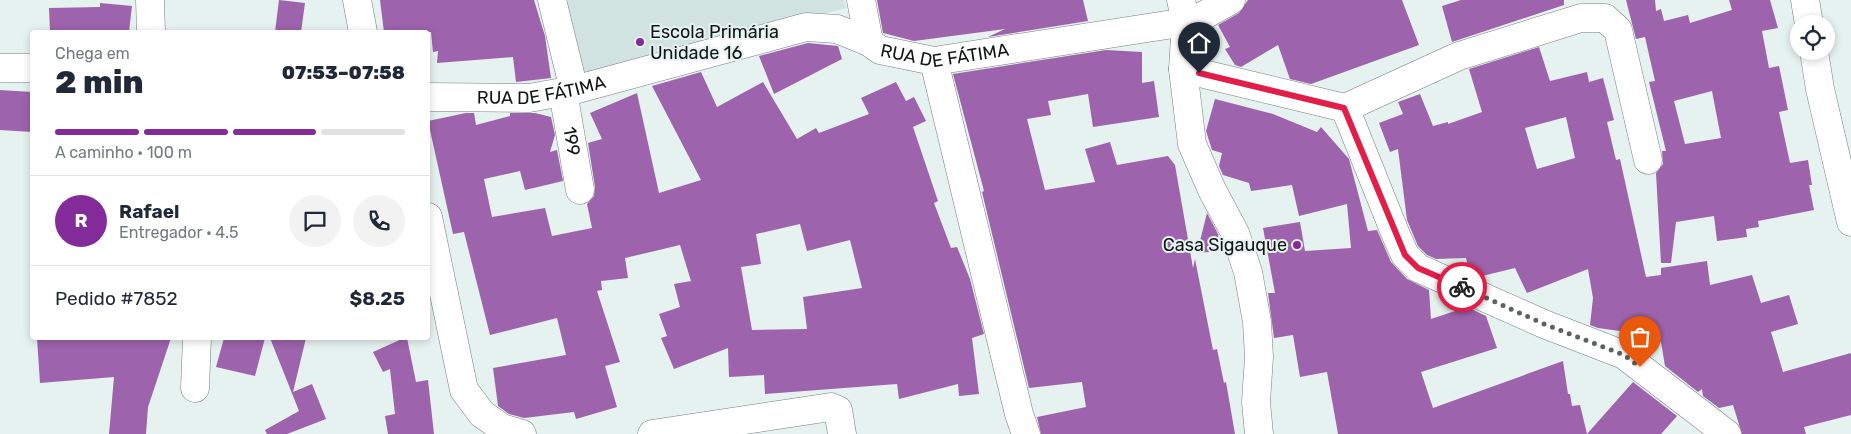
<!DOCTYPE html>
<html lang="pt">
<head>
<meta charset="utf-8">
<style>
  body { margin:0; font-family:Rubik,sans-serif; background:#f2f2f3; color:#1f2937; height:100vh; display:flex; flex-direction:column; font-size:19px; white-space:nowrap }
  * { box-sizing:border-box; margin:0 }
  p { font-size:16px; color:#747a83 }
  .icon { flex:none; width:28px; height:28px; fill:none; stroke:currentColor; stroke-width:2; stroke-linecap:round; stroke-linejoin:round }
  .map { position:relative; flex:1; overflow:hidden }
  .panel { position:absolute; left:30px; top:30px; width:400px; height:310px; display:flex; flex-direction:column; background:#fff; border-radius:5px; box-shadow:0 2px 8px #0003 }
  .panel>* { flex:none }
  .tools { position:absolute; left:1790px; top:15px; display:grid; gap:10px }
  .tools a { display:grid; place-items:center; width:45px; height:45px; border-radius:50%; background:#fff; box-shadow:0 2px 8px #0003; font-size:25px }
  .pin { position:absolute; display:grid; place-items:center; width:42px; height:42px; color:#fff; margin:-51px -21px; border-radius:50% 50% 50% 0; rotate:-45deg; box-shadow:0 0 5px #0007 }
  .pin .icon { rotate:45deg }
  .courier { position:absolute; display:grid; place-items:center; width:50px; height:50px; margin:-25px; border:4px solid #e11d48; border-radius:50%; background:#fff; color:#222; box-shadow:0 1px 6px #0007 }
  .summary em { font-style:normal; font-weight:800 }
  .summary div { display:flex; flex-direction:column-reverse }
  .summary { display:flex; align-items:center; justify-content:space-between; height:85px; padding:0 25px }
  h1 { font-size:32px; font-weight:800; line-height:38px }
  .bar { display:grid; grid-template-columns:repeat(4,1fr); gap:8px 5px; align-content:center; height:60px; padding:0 25px }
  .bar i { height:6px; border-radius:4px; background:#e0e1e3 }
  .bar .current { background:#832b98 }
  .bar p { grid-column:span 4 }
  .line { display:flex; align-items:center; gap:12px; padding:0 25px; border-top:1px solid #e0e1e3 }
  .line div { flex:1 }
  .round { display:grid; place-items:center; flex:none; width:52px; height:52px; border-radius:26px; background:#f2f2f3 }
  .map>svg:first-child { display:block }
  .built { fill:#d0e3e0 }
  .building { fill:#9d63ac; fill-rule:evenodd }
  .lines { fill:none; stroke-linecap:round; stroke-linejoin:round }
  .minor-casing { stroke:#757f7d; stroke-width:29 }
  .minor { stroke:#fff; stroke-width:28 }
  .done { stroke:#5c6261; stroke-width:5; stroke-dasharray:0 9 }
  .route { stroke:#e11d48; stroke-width:6 }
  .poi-dot { fill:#832b98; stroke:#e6f2ef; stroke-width:2 }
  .labels { text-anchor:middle; stroke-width:4; stroke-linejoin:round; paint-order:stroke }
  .poi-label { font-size:18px; fill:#111514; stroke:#e6f2ef; text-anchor:start }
  .street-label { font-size:18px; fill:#111514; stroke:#e6f2ef }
</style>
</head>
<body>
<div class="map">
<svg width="1851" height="434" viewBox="0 0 1851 434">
  <rect width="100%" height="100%" fill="#e6f2ef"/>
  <!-- built -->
  <polygon class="built" points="560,0 844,0 846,8 577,77"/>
  <!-- building -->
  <g class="building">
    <polygon points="279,0 305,3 301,32 275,32"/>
    <polygon points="380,0 534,0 545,36 551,78 516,82 513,57 437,63 438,51 433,52 431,32 384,32"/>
    <polygon points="877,0 1083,0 1088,21 988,37 1005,29 914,41 883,33"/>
    <polygon points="1248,0 1402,0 1419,45 1311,84 1290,79 1278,45 1241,67 1235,65 1225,49 1230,47 1218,25 1239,13"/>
    <polygon points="1461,0 1564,0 1564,5 1452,42 1442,6"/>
    <path d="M1626 0H1655L1656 11 1661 9 1664 21 1688 15 1690 23 1732 10 1729 0H1770L1778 28 1762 31 1769 68 1779 66 1788 110 1779 112 1790 163 1808 160 1812 185H1809L1814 210 1758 221 1759 227 1746 229 1747 237 1717 241 1714 216 1676 222 1671 263H1661L1656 173 1663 164 1662 151H1666L1649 82 1655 81 1645 37 1636 39ZM1712 91 1721 138 1685 144 1674 101Z"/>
    <polygon points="100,3 132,6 129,32 50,32 49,8 100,7"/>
    <polygon points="808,43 838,46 842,59 774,94 759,56"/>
    <path d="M1539 47 1550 81 1587 72 1589 82 1603 78 1614 120 1607 122 1616 160 1620 159 1646 277 1661 275V268L1707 261 1710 285 1752 275 1761 303 1789 295 1798 324 1771 332 1783 372 1851 353V415L1804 427 1806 434H1742L1733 405 1719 408 1703 396 1702 389 1698 392 1665 366 1661 342 1643 345 1641 334 1598 328 1590 325 1593 298 1588 269 1527 293 1515 268 1478 277 1470 274 1466 258 1436 259 1427 255 1418 246 1407 220 1398 149 1390 152 1379 123 1403 114 1398 102 1420 94 1433 126 1448 122V124L1482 112 1469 69ZM1566 117 1575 158 1537 169 1525 128Z"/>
    <polygon points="1106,50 1142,52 1142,83 1154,81 1159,117 1093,127 1088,94 1048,101 1051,115 1027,119 1045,190 1095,182 1085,149 1110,142 1117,165 1168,156 1175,165 1193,268 1195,259 1213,350 1217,349 1224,383 1226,382 1235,434 1041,434 1037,417 1086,407 1082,382 1029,388 982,192 984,191 953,74"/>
    <path d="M701 72 717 107 763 82 797 139 816 128 819 133 869 114 861 98 896 82 906 101 914 97 926 121 913 127 938 201 934 203 951 248 957 247 970 279 984 334 972 338 979 394 959 396 958 384 899 399 897 384 765 394 764 375 729 377 728 348 674 369 661 338 667 336 659 314 680 307 674 284 691 281 680 245 625 258 628 278 601 281 602 290 597 291 620 362 605 366 617 407 576 419 574 412 524 418 509 414 498 406 493 368 566 355 557 318 490 335 464 232 453 234 428 121 466 113H474L476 125 510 116V113H535L551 117 555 135 550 152 557 150 563 181 525 190 520 171 484 179 492 217 545 208 552 236 592 228 587 204 594 196 595 187 588 143 602 139 590 113 637 93 659 193 701 180 652 86ZM800 224 807 251 850 240 862 288 803 297 807 329 752 330 741 267 761 264 756 234Z"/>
    <polygon points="0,90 32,92 32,132 0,130"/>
    <polygon points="1215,99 1273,114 1317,132 1321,127 1349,159 1368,231 1377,230 1391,262 1407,279 1429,290 1431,319 1467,307 1486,316 1497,348 1421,372 1433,408 1563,361 1568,394 1570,394 1572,406 1580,405 1587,434 1633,382 1677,416 1661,434 1338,434 1327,372 1300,377 1293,335 1274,338 1268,293 1275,293 1263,228 1300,222 1305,251 1351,248 1347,204 1299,216 1292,185 1251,191 1249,183 1223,175 1219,166 1222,153 1212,150 1206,131"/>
    <polygon points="1207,213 1218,234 1220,251 1197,253"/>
    <polygon points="37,338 171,338 148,407 146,434 109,434 114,377 40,383"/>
    <polygon points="224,338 265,338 255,376 216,367"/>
    <polygon points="270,338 306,338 293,392 312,384 326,419 287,434 267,434 265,430 299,411"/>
    <polygon points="404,338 407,338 416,382 428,380 434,434 388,434 385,416 395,414 390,369 383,372 373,352"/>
  </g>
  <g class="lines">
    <!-- minor casing -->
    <g class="minor-casing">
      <g id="minor">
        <polyline points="150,0 151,32"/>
        <polyline points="357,0 363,32"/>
        <polyline points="552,0 574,90"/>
        <polyline points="861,0 869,42"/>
        <polyline points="1181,0 1186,22 1183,69 1192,144 1212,190 1235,233 1248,272 1257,322 1259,357 1256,402 1259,434"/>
        <polyline points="1805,0 1809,24"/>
        <polyline points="1814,51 1820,89 1851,222"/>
        <polyline points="934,61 1019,414 1026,434"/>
        <polyline points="0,68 32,68"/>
        <polyline points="1183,69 1345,108"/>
        <path id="s1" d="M563 92 580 190"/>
        <path id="s2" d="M428 97 529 98 574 90 806 27 837 29 869 42 880 50 934 61 1186 22 1199 18 1231 0"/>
        <polyline points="1345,108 1396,235 1405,255 1418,268 1544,324 1624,355 1727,434"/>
        <polyline points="1345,108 1459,56 1581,18 1605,18 1618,30 1648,160"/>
        <polyline points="428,217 464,390 482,414 502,428 522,434"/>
        <polyline points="195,388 197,338"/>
        <polyline points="652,434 831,407 838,410 842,434"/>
      </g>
    </g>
    <!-- minor -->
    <use href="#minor" class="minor"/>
  </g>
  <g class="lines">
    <!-- done -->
    <polyline class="done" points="1462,287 1544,324 1624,355 1640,367"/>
    <!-- route -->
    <polyline class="route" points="1199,73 1344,108 1405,255 1418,268 1462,287"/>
  </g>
  <!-- markers -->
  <g class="poi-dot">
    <circle cx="640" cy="42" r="5"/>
    <circle cx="1297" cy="245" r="5"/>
  </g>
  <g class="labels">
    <!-- poi labels -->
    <g class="poi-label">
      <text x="650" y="38">Escola Primária<tspan x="650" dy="21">Unidade 16</tspan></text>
      <text x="1287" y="251" text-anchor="end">Casa Sigauque</text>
    </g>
    <!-- street labels -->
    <g class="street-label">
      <text dy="6" stroke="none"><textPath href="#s2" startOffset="532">RUA DE FÁTIMA</textPath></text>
      <text dy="6" stroke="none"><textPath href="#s2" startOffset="114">RUA DE FÁTIMA</textPath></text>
      <text dy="6" stroke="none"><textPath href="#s1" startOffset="50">199</textPath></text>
    </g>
  </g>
</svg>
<div class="tools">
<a><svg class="icon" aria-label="locate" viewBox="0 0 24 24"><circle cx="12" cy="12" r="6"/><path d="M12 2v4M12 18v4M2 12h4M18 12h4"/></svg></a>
</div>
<div class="pin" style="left:1640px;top:367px;background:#ea580c"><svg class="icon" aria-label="bag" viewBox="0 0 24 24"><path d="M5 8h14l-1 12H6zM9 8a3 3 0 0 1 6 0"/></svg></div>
<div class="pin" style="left:1199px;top:73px;background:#1f2937"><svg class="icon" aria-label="home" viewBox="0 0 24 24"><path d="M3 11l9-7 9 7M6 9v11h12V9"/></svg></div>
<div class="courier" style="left:1462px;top:287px"><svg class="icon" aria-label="bike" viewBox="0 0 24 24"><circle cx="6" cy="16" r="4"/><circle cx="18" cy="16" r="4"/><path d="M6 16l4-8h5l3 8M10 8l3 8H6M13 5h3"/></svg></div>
<section class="panel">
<div class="summary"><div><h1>2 min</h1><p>Chega em</p></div><em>07:53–07:58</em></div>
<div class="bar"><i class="current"></i><i class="current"></i><i class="current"></i><i></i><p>A caminho · 100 m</p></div>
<div class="line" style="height:90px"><b class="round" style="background:#832b98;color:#fff">R</b><div><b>Rafael</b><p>Entregador · 4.5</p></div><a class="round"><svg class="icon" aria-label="chat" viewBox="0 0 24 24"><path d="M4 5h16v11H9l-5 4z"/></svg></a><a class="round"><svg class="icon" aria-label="phone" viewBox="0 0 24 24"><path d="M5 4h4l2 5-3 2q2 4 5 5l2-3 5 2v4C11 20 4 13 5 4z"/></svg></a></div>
<div class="line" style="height:65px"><div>Pedido #7852</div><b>$8.25</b></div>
</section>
</div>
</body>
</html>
